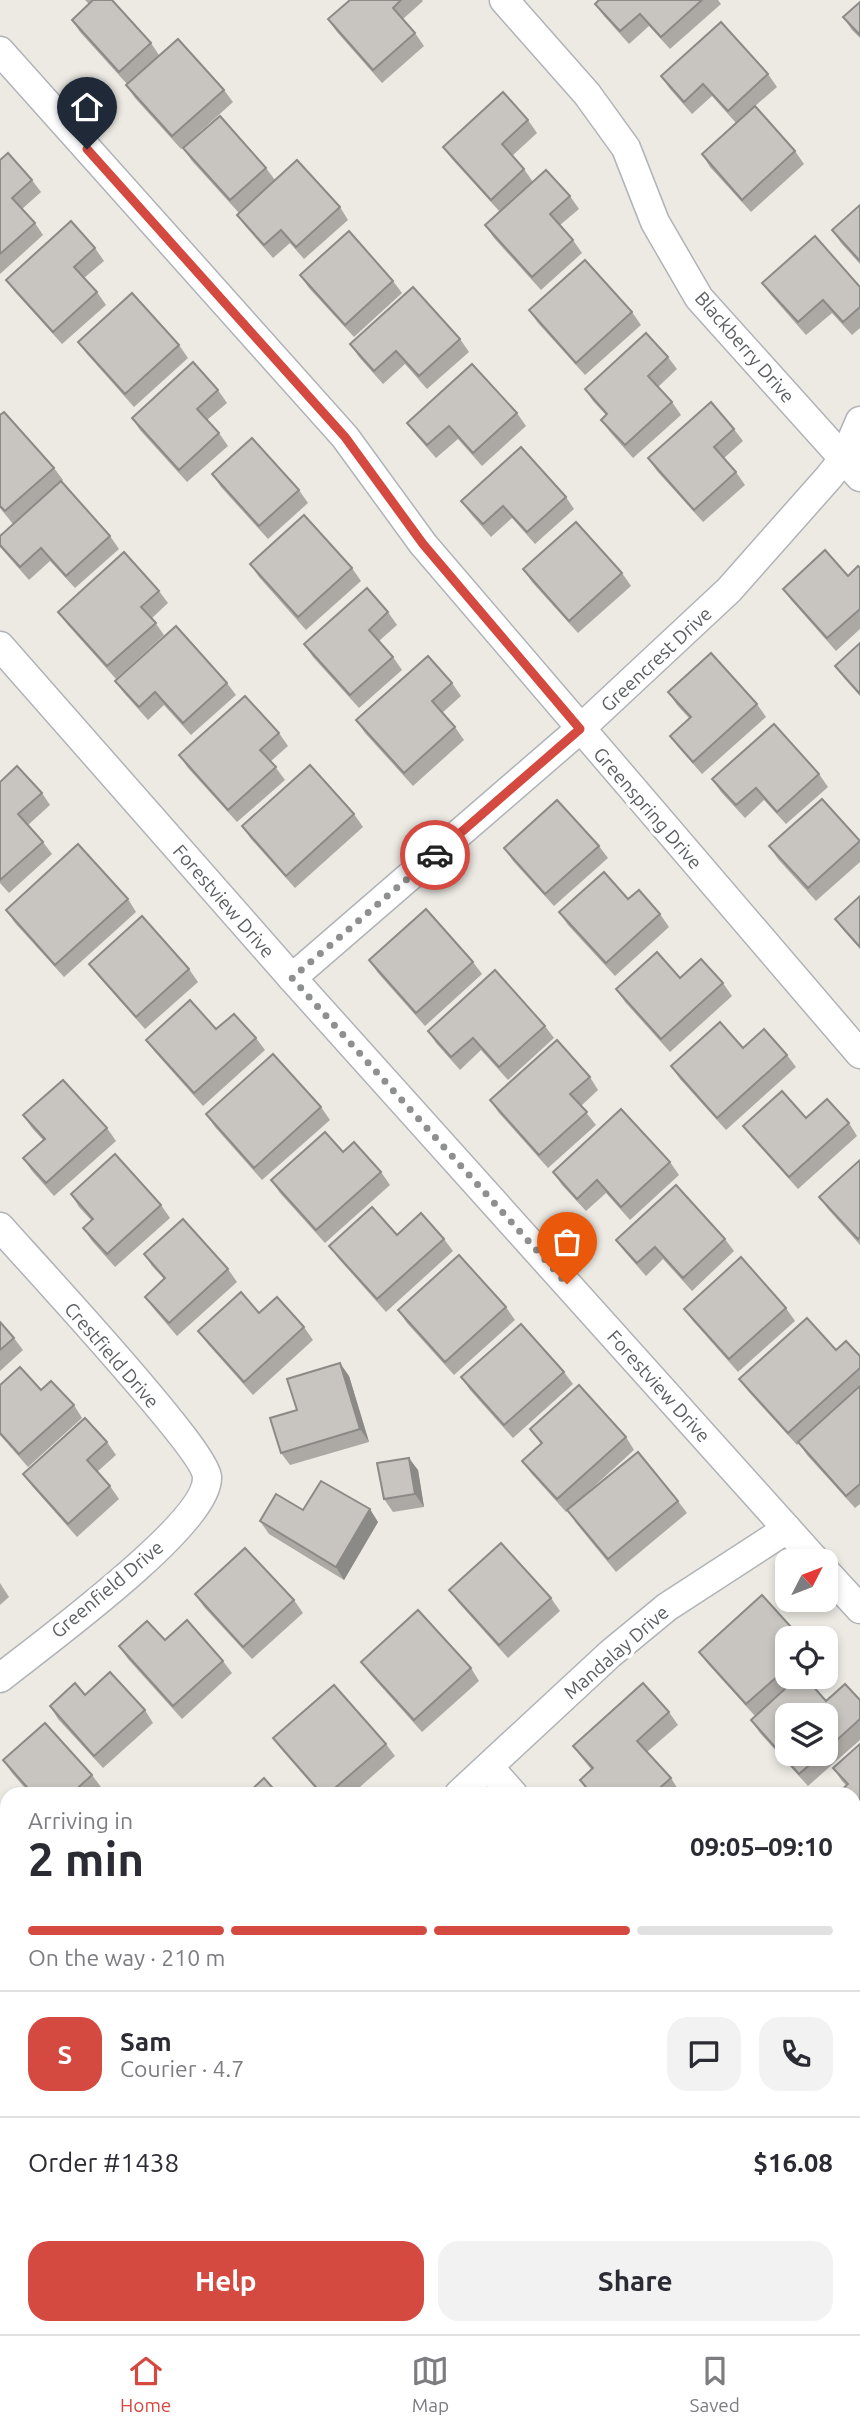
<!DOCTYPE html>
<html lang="en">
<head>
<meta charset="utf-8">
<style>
  body { margin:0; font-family:Ubuntu,sans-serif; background:#f2f2f3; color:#2b2b33; height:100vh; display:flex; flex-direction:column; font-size:26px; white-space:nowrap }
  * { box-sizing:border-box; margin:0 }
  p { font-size:23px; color:#7c7c81 }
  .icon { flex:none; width:38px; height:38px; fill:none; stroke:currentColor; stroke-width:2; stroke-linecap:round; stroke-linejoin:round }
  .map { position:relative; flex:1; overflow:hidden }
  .side { position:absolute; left:0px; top:1787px; width:861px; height:548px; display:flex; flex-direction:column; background:#fff; border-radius:21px 21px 0 0; box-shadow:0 4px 10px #0003 }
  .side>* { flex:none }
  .needle { width:46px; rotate:48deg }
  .controls { position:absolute; left:775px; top:1549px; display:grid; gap:14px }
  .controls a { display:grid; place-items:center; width:63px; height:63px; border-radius:14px; background:#fff; box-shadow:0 4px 10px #0003; font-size:35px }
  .pin { position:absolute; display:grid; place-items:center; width:60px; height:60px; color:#fff; margin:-72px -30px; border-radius:50% 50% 50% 0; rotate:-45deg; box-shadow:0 0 7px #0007 }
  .pin .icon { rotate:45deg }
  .courier { position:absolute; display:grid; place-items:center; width:70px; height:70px; margin:-35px; border:5px solid #d54a40; border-radius:50%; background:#fff; color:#222; box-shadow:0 2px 9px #0007 }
  .overview em { font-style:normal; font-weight:600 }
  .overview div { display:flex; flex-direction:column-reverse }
  .overview { display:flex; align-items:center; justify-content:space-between; height:119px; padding:0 28px }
  h1 { font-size:46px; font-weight:600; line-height:52px }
  .bar { display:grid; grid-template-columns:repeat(4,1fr); gap:10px 7px; align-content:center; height:84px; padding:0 28px }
  .bar i { height:9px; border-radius:5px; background:#e1e1e2 }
  .bar .active { background:#d54a40 }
  .bar p { grid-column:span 4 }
  .line { display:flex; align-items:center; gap:18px; padding:0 28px; border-top:2px solid #e1e1e2 }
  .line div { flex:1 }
  .round { display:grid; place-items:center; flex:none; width:74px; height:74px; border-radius:21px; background:#f2f2f3 }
  .button { display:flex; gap:14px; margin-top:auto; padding:14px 28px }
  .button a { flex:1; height:80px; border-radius:21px; background:#d54a40; color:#fff; font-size:28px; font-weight:600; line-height:80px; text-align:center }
  .button a+a { background:#f2f2f3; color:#2b2b33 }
  .tabs { display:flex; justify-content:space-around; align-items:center; height:98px; border-top:2px solid #e1e1e2; background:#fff; font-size:19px; color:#7c7c81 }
  .tabs a { display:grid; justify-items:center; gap:4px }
  .tabs .active { color:#d54a40 }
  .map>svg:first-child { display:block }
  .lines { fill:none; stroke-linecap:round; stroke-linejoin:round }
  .street-casing { stroke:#b0b3b7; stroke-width:31 }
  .street { stroke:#fff; stroke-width:28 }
  .wall { fill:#aca9a5; fill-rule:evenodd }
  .shaded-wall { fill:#8c8a86 }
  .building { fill:#c8c5c0; stroke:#8c8a86; stroke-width:2 }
  .done { stroke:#8e8f8f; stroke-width:7; stroke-dasharray:0 12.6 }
  .route { stroke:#d54a40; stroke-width:9 }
  .labels { text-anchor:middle; stroke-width:7; stroke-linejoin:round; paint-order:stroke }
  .street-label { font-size:19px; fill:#5b5e62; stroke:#fff }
</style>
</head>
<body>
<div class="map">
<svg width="860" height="2334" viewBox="0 0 860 2334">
  <rect width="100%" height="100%" fill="#eceae3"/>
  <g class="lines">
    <!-- street casing -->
    <g class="street-casing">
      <g id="street">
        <polyline points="504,0 587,94 626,148 655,222 699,298 860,477"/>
        <polyline points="0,51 345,437 423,544 860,1054"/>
        <polyline points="0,646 292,978 816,1561"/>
        <polyline points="292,978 580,729 729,590 829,477 844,458 860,421"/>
        <path d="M0 1227C30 1261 205 1449 207 1477 209 1524 40 1646 0 1678"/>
        <polyline points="826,1572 860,1609"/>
        <polyline points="489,1767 513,1794"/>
        <polyline points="459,1794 610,1654 667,1607 787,1529"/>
        <polyline points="0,2171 7,2176"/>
        <polyline points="854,2178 860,2185"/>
        <polyline points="0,2280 7,2243"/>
        <polyline points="243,2328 252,2334"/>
      </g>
    </g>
    <!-- street -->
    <use href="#street" class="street"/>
  </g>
  <!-- wall -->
  <g class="wall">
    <polygon points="85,0 112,0 151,43 159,55 224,90 233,102 181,149 135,98 126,85 127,84 80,32 72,20 89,4"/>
    <polygon points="350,0 422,0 423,1 403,19 415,33 424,46 382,83 337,32 328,19"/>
    <polygon points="599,0 718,0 721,4 670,49 649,26 629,44 604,16 595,4"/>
    <polygon points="860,2 860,38 852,30 843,17"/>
    <polygon points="768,74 777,87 755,106 795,151 804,164 751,212 710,167 702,154 736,123 712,96 692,114 670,89 661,76"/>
    <polygon points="528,120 537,133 512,156 524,169 533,182 570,196 579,209 560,225 573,240 582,253 541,290 494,238 485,225 500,212 452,159 443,147"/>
    <polygon points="183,148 266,168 275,180 340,207 348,220 304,259 290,243 273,258 246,227 237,215 239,213 192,161"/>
    <polygon points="0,160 32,180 41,192 22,209 35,223 43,235 0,274"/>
    <polygon points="860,205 860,264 841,243 832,230"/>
    <polygon points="95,248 104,261 84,278 97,292 106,305 62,344 15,292 6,280"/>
    <polygon points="300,275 393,281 402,293 354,337 309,288"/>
    <polygon points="762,283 860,287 860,328 852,335 832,313 806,335 771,295"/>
    <polygon points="529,310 632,312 641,325 585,375 538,323"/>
    <polygon points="460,339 469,352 427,389 405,364 383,384 359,357 350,344"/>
    <polygon points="78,342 179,345 188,358 134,407 87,354"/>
    <polygon points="668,357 677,369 658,387 672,402 681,415 633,458 610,432 601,420 606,415 593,401 585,389"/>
    <polygon points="218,390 227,403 207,420 219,433 228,446 187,482 140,430 132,418"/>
    <polygon points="517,413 526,426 482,466 458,439 436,458 416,435 407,423"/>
    <polygon points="0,415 54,468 63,480 61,482 110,536 119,549 75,588 50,561 29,580 0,547 0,536 13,524 0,508"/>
    <polygon points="734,429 743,441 724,458 736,472 745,485 703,522 657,471 648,458"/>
    <polygon points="212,474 299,490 308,503 268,539 221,487"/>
    <polygon points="566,497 574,509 535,544 512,518 491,537 470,513 461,501"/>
    <polygon points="250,564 352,568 361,581 306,630 259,577"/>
    <polygon points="860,568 860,629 836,651 792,601 783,589 848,576"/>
    <polygon points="523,569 622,573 631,586 578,633 532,582"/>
    <polygon points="159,591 168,603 152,618 164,635 116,679 67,624 58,612"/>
    <polygon points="388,612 397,625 379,641 393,657 402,670 359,708 313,657 304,644"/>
    <polygon points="860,643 860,696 844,678 835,666"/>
    <polygon points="115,681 227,683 236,695 191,735 164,705 148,720 124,693"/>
    <polygon points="452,683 461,696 442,713 455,727 464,740 413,786 365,733 356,720"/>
    <polygon points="668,692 757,704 766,717 702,774 679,748 670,736 689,718 677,705"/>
    <polygon points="279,733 288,746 271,761 285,780 237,822 188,768 179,755"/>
    <polygon points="819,774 828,787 786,824 764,800 745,818 721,792 712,779"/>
    <polygon points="0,782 42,793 50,805 28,825 43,842 52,854 9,893 0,883"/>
    <polygon points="354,814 363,827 295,888 251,839 242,826"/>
    <polygon points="860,841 860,862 816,901 778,859 769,846"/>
    <polygon points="599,846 608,858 554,906 513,861 504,848"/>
    <polygon points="860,896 860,949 844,931 835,919"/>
    <polygon points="128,899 136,912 64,977 15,923 6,910"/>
    <polygon points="559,912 660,914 669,927 615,976 568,925"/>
    <polygon points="369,960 473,962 482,974 425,1026 378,973"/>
    <polygon points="89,964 189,969 198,982 145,1029 98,976"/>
    <polygon points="680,978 723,983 732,996 670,1052 625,1002 616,989"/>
    <polygon points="545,1026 554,1038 508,1080 481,1050 460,1070 436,1043 428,1031"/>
    <polygon points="256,1038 265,1050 203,1106 155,1052 146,1040"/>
    <polygon points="743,1048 787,1055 796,1067 726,1130 680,1079 671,1066"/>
    <polygon points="590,1077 598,1090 581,1106 596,1125 548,1168 499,1113 490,1100"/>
    <polygon points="321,1107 330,1120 262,1180 215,1127 206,1114"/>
    <polygon points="23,1115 107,1128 116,1141 54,1196 32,1171 23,1158 43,1140 32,1128"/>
    <polygon points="849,1123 857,1136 798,1189 752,1138 743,1126"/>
    <polygon points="343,1152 381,1172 390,1185 325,1243 280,1193 271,1180"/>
    <polygon points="860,1160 860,1245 828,1209 819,1197"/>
    <polygon points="670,1162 679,1175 630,1220 606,1193 586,1211 562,1185 553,1172"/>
    <polygon points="71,1194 161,1205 170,1218 115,1267 92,1241 83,1228 92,1221 79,1207"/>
    <polygon points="444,1239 453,1251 386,1312 338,1258 329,1246"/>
    <polygon points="725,1239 734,1251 692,1291 663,1259 646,1276 625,1252 616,1240"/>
    <polygon points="144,1254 228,1269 237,1282 177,1336 154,1309 145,1297 164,1279 152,1266"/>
    <polygon points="506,1307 515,1320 454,1375 407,1323 398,1310"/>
    <polygon points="786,1308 795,1321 738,1372 693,1321 684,1309"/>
    <polygon points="259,1313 304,1327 313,1340 253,1395 207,1343 198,1331"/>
    <polygon points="0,1322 14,1338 23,1350 0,1371"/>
    <polygon points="836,1350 860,1356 860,1504 855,1508 807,1455 799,1443 797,1445 748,1391 739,1379"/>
    <polygon points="564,1372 573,1384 513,1438 470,1390 461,1377"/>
    <polygon points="349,1376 369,1442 290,1465 281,1453 297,1410"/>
    <polygon points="0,1385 41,1390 74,1405 82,1418 28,1467 0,1435"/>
    <polygon points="530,1429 626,1437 634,1450 566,1512 531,1473 522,1461 541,1444"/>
    <polygon points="107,1442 116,1455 97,1472 110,1486 119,1499 77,1537 32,1486 23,1474"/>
    <polygon points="418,1470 424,1507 393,1512 384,1499"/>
    <polygon points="678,1501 687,1513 616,1572 576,1523 567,1510"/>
    <polygon points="303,1510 378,1522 344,1580 269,1534 260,1521"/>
    <polygon points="0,1583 9,1597 0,1605"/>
    <polygon points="449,1590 551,1598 560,1611 508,1658 458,1602"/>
    <polygon points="195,1594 294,1600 303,1613 252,1659 204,1607"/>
    <path d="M788 1638V1676H804L826 1701 860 1700V1740L808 1786 760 1733 751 1720 755 1716 708 1664 699 1652ZM826 1715V1754H788Z"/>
    <polygon points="165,1640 223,1661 232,1673 182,1719 128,1659 119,1646"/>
    <polygon points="361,1662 471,1668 479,1681 422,1732 370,1674"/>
    <polygon points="85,1695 145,1710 153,1723 103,1768 58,1719 50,1706"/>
    <polygon points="669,1712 678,1725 647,1752 671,1778 679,1791 676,1794 590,1794 580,1780 591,1769 582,1758 573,1746"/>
    <polygon points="273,1738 386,1744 395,1756 352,1794 320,1794 282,1750"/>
    <polygon points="860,1744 860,1838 854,1832 854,1794 842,1781 833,1768"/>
    <polygon points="3,1760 92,1775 101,1787 93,1794 30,1794 12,1773"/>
    <polygon points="854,1987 860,1994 860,2058 854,2063"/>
    <polygon points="0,2008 7,2016 7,2103 0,2109"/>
    <polygon points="351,2328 394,2328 387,2334 357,2334"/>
    <polygon points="521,2328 557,2328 550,2334 527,2334"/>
    <polygon points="642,2328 706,2328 693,2334 645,2334"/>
  </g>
  <!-- shaded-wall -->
  <g class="shaded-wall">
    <polygon points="340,1363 349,1376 369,1442 360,1429"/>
    <polygon points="409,1458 418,1470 424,1507 415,1494"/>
    <polygon points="370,1509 378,1522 344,1580 336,1567"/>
  </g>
  <!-- building -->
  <g class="building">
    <polygon points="93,0 112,0 151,43 119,72 72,20"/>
    <polygon points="350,0 401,0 393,8 415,33 373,70 328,19"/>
    <polygon points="599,0 702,0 661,37 640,14 620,31 595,4"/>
    <polygon points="860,2 860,35 843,17"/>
    <polygon points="721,22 768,74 728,111 703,84 684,102 661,76"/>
    <polygon points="178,39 224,90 172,136 126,85"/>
    <polygon points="503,92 528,120 502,144 524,169 491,200 443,147"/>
    <polygon points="755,106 795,151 742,200 702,154"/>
    <polygon points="220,116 266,168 230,200 183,148"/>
    <polygon points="8,153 32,180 12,198 35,223 0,254 0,160"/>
    <polygon points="297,160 340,207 296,247 281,230 264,245 237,215"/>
    <polygon points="546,170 570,196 550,214 573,240 532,277 485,225"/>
    <polygon points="860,205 860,261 832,230"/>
    <polygon points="71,221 95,248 74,267 97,292 53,332 6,280"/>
    <polygon points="349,231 393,281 345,325 300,275"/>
    <polygon points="815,236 860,287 860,307 843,322 823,300 798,322 762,283"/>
    <polygon points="585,260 632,312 576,363 529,310"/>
    <polygon points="413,287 460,339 419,376 396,351 374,371 350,344"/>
    <polygon points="132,293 179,345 125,394 78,342"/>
    <polygon points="646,333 668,357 648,376 672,402 625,445 601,420 607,414 585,389"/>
    <polygon points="193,362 218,390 197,409 219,433 179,470 132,418"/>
    <polygon points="472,364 517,413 473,453 449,426 427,445 407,423"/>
    <polygon points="711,402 734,429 714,447 736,472 694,510 648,458"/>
    <polygon points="4,412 54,468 5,511 0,506 0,415"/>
    <polygon points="252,438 299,490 259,526 212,474"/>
    <polygon points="521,447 566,497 527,532 503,506 483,524 461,501"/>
    <polygon points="61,481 110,536 66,576 41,548 20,567 0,545 0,536"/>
    <polygon points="304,515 352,568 298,617 250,564"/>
    <polygon points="576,522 622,573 569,621 523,569"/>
    <polygon points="825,550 848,576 858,566 860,568 860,609 827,638 783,589"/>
    <polygon points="124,552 159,591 141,607 156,623 107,666 58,612"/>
    <polygon points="367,588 388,612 369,630 393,657 350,695 304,644"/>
    <polygon points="176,626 227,683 183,723 155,692 139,707 115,681"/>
    <polygon points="860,643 860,694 835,666"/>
    <polygon points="711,653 757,704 693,762 670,736 691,717 668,692"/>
    <polygon points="428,656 452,683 432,701 455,727 404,773 356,720"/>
    <polygon points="245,696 279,733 260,750 276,767 228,810 179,755"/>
    <polygon points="774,724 819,774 777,812 756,788 736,805 712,779"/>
    <polygon points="310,765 354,814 286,876 242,826"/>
    <polygon points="17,766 42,793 18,814 43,842 0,880 0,782"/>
    <polygon points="822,799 860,841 808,888 769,846"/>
    <polygon points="557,800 599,846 545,894 504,848"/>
    <polygon points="78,844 128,899 55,965 6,910"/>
    <polygon points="604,872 628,899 639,890 660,914 606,963 559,912"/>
    <polygon points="860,896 860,947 835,919"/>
    <polygon points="426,909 473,962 416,1013 369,960"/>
    <polygon points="142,916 189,969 136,1017 89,964"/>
    <polygon points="657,952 680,978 701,959 723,983 661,1039 616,989"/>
    <polygon points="495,970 545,1026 499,1067 473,1038 451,1057 428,1031"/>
    <polygon points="190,1000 216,1029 234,1014 256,1038 194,1093 146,1040"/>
    <polygon points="720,1022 743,1048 764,1029 787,1055 717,1118 671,1066"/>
    <polygon points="557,1040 590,1077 570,1094 587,1112 539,1155 490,1100"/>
    <polygon points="273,1054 321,1107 254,1168 206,1114"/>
    <polygon points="63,1080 107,1128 46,1183 23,1158 45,1139 23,1115"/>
    <polygon points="782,1091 806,1118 827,1099 849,1123 789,1177 743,1126"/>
    <polygon points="621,1109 670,1162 621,1207 597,1180 577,1199 553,1172"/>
    <polygon points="325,1132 343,1152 354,1142 381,1172 316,1230 271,1180"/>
    <polygon points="115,1154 161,1205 107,1254 83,1228 93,1219 71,1194"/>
    <polygon points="860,1160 860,1237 858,1239 819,1197"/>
    <polygon points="676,1185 725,1239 683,1278 655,1247 637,1263 616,1240"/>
    <polygon points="372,1207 397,1235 421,1213 444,1239 377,1299 329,1246"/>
    <polygon points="183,1219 228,1269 169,1323 145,1297 165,1278 144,1254"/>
    <polygon points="459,1255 506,1307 445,1362 398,1310"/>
    <polygon points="741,1257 786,1308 729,1359 684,1309"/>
    <polygon points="241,1292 259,1313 277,1297 304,1327 244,1382 198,1331"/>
    <polygon points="807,1318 836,1350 846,1341 860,1356 860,1368 788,1433 739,1379"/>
    <polygon points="0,1322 14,1338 0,1350"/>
    <polygon points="521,1324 564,1372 504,1425 461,1377"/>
    <polygon points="340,1363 360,1429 281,1453 270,1418 297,1410 287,1379"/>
    <polygon points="20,1367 41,1390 51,1381 74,1405 19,1454 0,1433 0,1385"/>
    <polygon points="579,1385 626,1437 557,1499 522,1461 542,1443 530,1429"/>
    <polygon points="860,1386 860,1484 846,1496 798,1442"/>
    <polygon points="85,1418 107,1442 87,1460 110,1486 68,1524 23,1474"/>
    <polygon points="638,1452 678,1501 608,1559 567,1510"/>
    <polygon points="409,1458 415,1494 384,1499 377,1463"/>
    <polygon points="321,1481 370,1509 336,1567 260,1521 276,1494 303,1510"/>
    <polygon points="501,1543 551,1598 499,1645 449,1590"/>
    <polygon points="245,1548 294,1600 243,1647 195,1594"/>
    <polygon points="762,1595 801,1638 788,1638 788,1667 746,1704 699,1652"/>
    <polygon points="418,1610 471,1668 414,1720 361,1662"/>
    <polygon points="187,1620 223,1661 173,1706 119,1646 147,1621 165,1640"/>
    <polygon points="110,1672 145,1710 94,1756 50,1706 75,1683 85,1695"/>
    <polygon points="799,1676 804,1676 826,1701 845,1684 860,1700 860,1719 826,1750 826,1715 788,1715 788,1754 822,1754 799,1774 751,1720"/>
    <polygon points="643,1683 669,1712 637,1741 671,1778 653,1794 592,1794 580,1780 593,1768 573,1746"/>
    <polygon points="334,1685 386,1744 328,1794 322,1794 273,1738"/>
    <polygon points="45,1723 92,1775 71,1794 33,1794 3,1760"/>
    <polygon points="860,1744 860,1836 854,1829 854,1794 837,1794 848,1784 833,1768"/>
    <polygon points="264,1778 278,1794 247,1794"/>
    <polygon points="854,1987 860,1994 860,2037 854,2042"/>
    <polygon points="0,2008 7,2016 7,2082 0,2089"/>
    <polygon points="860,2086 860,2103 854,2097 854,2092"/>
    <polygon points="854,2266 860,2273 860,2334 816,2334 811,2328 854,2328"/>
    <polygon points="57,2328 117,2328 126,2334 53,2334"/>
    <polygon points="354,2328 371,2328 364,2334 360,2334"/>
    <polygon points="524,2328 534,2328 529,2333"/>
    <polygon points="642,2328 672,2328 659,2334 645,2334"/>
  </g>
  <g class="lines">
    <!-- done -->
    <polyline class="done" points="435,855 292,978 567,1284"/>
    <!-- route -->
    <polyline class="route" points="87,149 345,437 423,544 580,729 435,855"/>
  </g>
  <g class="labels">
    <!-- street labels -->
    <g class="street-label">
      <text transform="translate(745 347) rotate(49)" y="7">Blackberry Drive</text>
      <text transform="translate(656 659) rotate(-43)" y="7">Greencrest Drive</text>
      <text transform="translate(648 808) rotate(49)" y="7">Greenspring Drive</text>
      <text transform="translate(224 901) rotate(49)" y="7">Forestview Drive</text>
      <text transform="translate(112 1355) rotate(49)" y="7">Crestfield Drive</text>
      <text transform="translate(659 1386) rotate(48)" y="7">Forestview Drive</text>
      <text transform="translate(107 1589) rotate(-40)" y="7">Greenfield Drive</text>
      <text transform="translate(616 1652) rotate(-41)" y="7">Mandalay Drive</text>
    </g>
  </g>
</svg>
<div class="controls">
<a><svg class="needle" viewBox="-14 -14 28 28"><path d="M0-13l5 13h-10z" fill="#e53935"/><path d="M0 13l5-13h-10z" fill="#7c7c81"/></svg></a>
<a><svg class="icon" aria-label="locate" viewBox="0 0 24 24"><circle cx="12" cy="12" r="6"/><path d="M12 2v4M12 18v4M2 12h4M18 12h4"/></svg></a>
<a><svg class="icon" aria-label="layers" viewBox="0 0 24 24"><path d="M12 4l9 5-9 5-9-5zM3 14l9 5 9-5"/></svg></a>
</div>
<div class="pin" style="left:567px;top:1284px;background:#ea580c"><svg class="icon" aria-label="bag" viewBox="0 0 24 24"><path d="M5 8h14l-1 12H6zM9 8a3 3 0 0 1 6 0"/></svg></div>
<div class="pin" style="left:87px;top:149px;background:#1f2937"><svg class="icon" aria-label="home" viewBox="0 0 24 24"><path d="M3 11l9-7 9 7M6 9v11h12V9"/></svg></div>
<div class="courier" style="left:435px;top:855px"><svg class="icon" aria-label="car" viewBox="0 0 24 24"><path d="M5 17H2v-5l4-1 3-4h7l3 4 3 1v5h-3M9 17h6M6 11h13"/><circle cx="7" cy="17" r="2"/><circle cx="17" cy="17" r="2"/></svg></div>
<section class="side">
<div class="overview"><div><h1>2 min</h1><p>Arriving in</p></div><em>09:05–09:10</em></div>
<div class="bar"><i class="active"></i><i class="active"></i><i class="active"></i><i></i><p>On the way · 210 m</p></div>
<div class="line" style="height:126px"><b class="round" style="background:#d54a40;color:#fff">S</b><div><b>Sam</b><p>Courier · 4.7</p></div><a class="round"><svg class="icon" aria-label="chat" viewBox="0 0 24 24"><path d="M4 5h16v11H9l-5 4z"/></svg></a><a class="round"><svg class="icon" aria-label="phone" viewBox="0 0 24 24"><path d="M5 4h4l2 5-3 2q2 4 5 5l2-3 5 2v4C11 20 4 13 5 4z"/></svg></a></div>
<div class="line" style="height:91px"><div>Order #1438</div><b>$16.08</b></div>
<div class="button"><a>Help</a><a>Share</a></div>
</section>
</div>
<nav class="tabs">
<a class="active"><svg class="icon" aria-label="home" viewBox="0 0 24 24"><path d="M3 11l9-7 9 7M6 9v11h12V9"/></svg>Home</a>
<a><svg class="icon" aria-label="map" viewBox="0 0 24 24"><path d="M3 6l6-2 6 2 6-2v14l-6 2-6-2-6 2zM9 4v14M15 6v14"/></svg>Map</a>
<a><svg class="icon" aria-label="saved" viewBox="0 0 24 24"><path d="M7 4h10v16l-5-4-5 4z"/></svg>Saved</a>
</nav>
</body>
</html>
